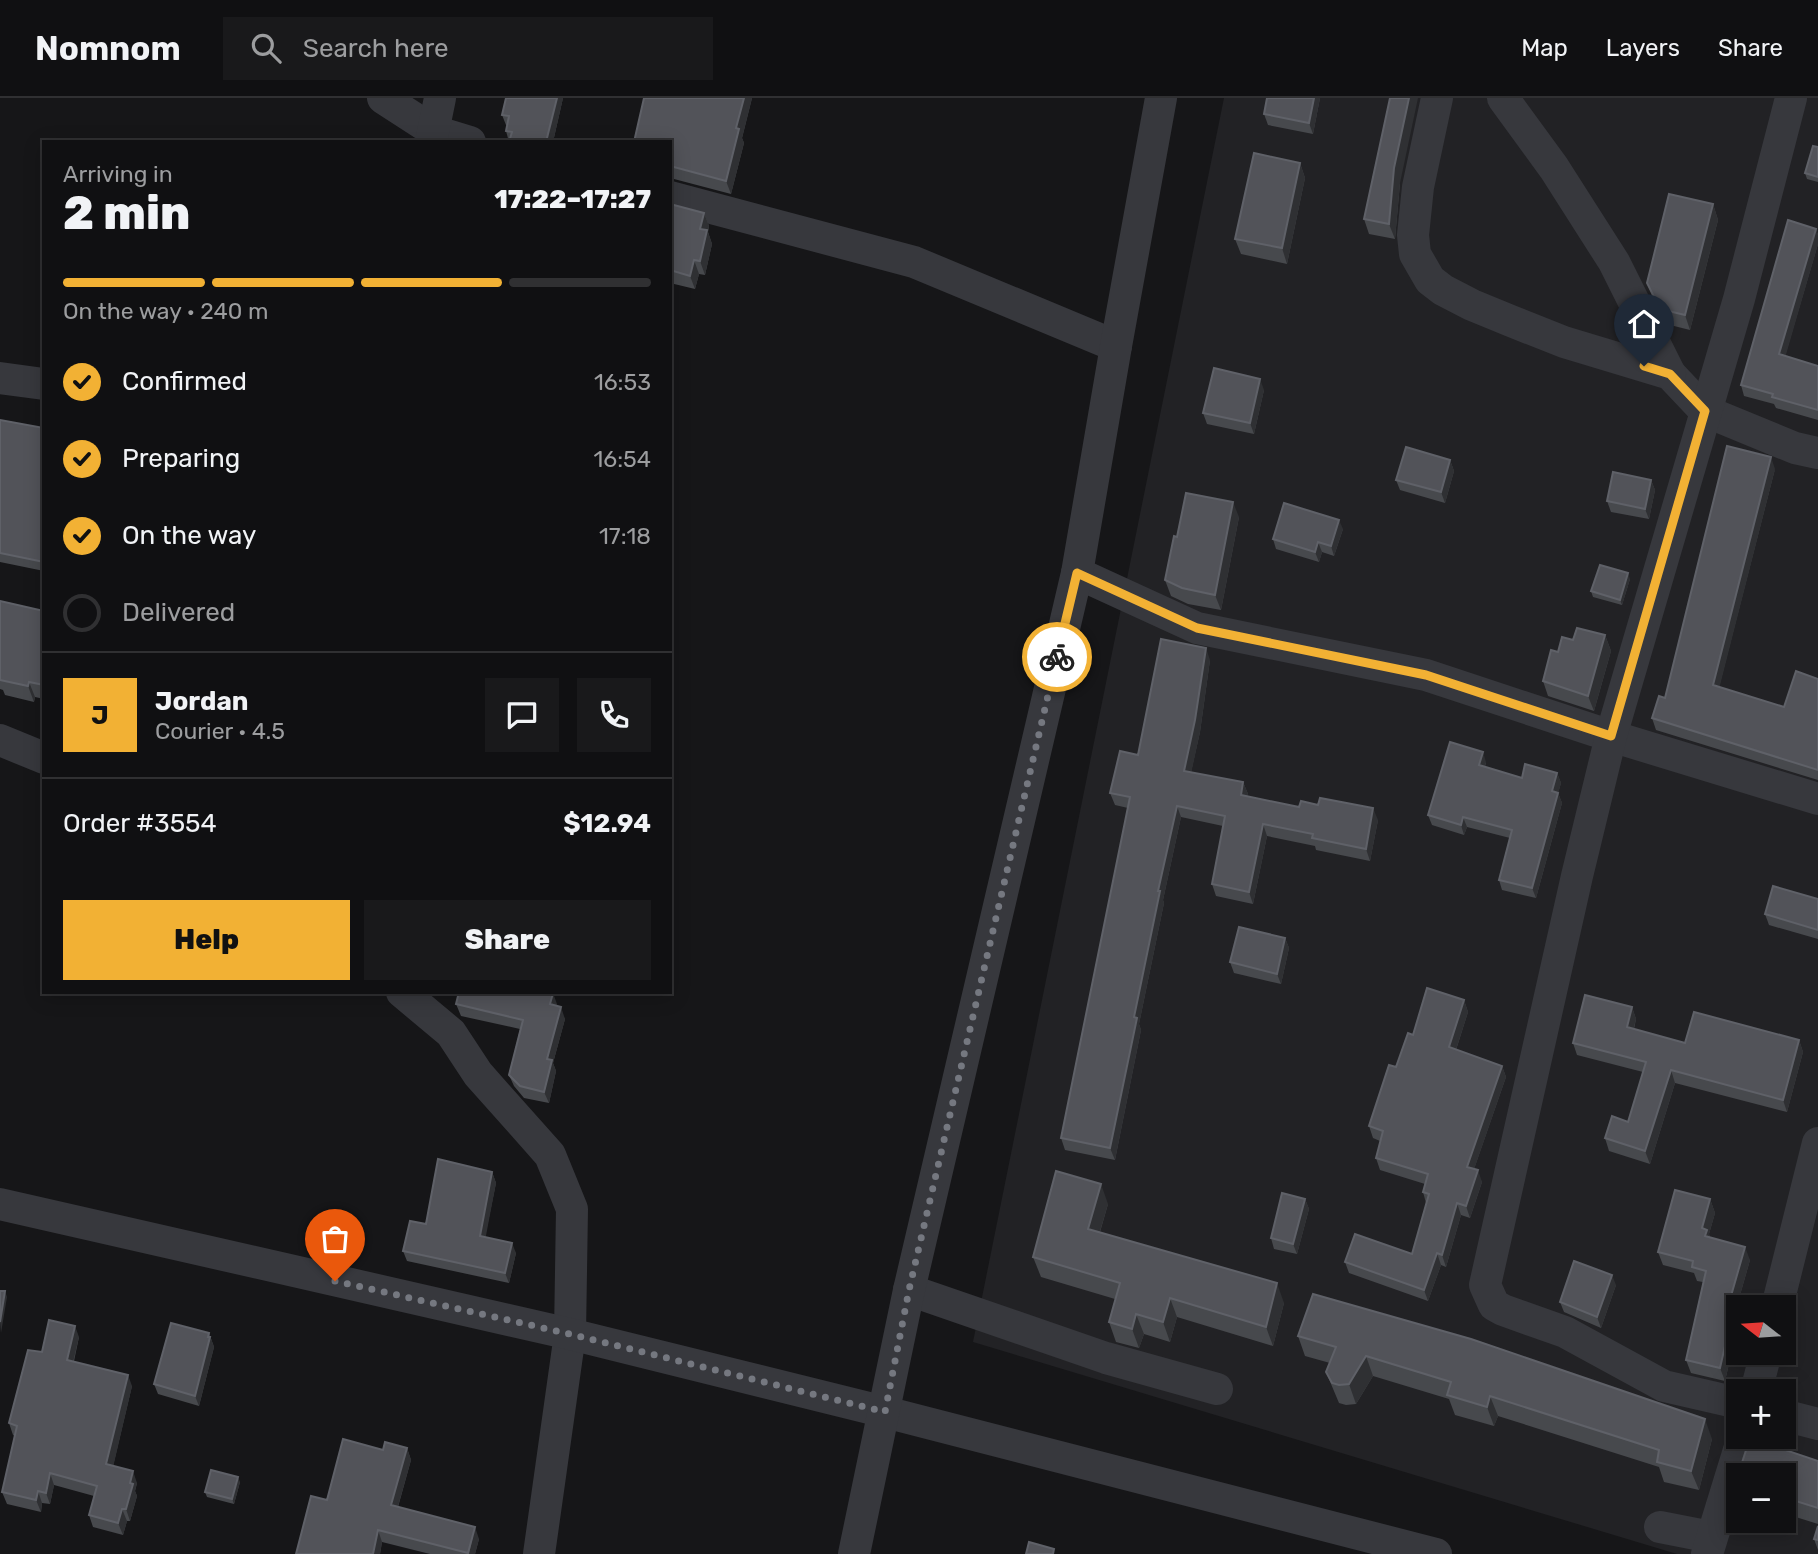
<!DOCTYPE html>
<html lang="en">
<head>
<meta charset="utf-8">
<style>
  body { margin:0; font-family:Rubik,sans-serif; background:#19191b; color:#f1f3f6; height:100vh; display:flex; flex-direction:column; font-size:26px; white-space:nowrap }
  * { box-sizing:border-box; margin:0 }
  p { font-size:23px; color:#9c9d9f }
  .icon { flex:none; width:38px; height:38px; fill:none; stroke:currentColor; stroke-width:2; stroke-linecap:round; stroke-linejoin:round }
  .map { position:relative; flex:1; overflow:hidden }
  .side { position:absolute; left:42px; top:42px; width:630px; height:854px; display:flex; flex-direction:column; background:#101012; border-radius:0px; box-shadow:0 4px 18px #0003,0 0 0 2px #303032 }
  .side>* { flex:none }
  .needle { width:46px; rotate:287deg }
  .buttons { position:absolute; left:1726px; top:1197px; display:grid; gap:14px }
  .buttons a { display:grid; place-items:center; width:70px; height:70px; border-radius:0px; background:#101012; box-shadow:0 4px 18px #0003,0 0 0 2px #303032; font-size:35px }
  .pin { position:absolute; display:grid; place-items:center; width:60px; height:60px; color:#fff; margin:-72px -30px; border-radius:50% 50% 50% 0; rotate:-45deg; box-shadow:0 0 7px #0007 }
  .pin .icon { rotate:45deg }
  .courier { position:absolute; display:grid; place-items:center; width:70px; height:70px; margin:-35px; border:5px solid #f2b134; border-radius:50%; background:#fff; color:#222; box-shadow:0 2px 9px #0007 }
  .headline em { font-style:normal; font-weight:800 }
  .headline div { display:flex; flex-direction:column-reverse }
  .headline { display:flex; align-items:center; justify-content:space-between; height:119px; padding:0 21px }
  h1 { font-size:46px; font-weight:800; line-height:52px }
  .bar { display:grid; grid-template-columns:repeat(4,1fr); gap:10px 7px; align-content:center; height:84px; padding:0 21px }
  .bar i { height:9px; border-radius:5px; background:#303032 }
  .bar .selected { background:#f2b134 }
  .bar p { grid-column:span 4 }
  .line { display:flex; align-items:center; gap:18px; padding:0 21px; border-top:2px solid #303032 }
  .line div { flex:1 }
  .round { display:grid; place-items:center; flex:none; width:74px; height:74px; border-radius:0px; background:#19191b }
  ol { padding:0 21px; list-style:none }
  li { display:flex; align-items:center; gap:21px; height:77px }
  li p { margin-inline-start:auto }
  li .icon { padding:7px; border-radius:50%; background:#f2b134; color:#111; stroke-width:4 }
  li:last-child { color:#9c9d9f }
  li i { width:38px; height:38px; border:4px solid #303032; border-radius:50% }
  .cta { display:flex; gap:14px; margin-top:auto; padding:14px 21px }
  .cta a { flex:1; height:80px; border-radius:0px; background:#f2b134; color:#111; font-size:28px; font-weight:800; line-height:80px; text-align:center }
  .cta a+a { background:#19191b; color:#f1f3f6 }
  header { display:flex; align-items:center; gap:42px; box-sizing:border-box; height:98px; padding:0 35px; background:#101012; border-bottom:2px solid #303032 }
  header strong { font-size:33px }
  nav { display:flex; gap:38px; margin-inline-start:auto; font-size:24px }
  .search { width:490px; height:63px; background:#19191b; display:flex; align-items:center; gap:18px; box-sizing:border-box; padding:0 24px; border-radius:0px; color:#9c9d9f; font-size:26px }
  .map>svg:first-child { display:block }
  .built { fill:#222225; fill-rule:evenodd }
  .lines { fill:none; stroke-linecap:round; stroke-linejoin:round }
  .minor { stroke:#37383d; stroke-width:32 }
  .wall { fill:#47494d }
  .shaded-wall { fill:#2f3033 }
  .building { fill:#525359; stroke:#5f6168; stroke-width:2 }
  .done { stroke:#757880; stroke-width:7; stroke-dasharray:0 12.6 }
  .route { stroke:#f2b134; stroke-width:9 }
</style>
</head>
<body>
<header>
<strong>Nomnom</strong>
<div class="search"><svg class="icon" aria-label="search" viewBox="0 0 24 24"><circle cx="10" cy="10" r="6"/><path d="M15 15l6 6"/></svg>Search here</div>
<nav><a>Map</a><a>Layers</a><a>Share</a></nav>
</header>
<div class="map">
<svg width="1818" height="1456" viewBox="0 0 1818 1456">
  <rect width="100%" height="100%" fill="#161618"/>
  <!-- built -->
  <path class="built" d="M1224 0H1818V1456H1677L973 1244ZM1738 1209H1783V1255H1738ZM1738 1293H1783V1339H1738ZM1738 1377H1783V1423H1738Z"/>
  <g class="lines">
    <!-- minor -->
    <g class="minor">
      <polyline points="383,0 434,33 470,44"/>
      <polyline points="1437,0 1418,89 1413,137 1415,156 1430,182 1443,192 1472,207 1511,223 1564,244 1670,276 1705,313 1795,350 1818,355"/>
      <polyline points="1503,0 1554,70 1614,164 1670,276"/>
      <polyline points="431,44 440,0"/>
      <polyline points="670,99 914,164 1116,248"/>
      <polyline points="0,280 44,286"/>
      <polyline points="1077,475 1197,530 1426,577 1611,638 1818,701"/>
      <polyline points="0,642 44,660"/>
      <polyline points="402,894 451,935 478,976 550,1057 572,1111 570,1236 539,1456"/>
      <polyline points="0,1106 570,1236 885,1314 1436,1456"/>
      <polyline points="909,1192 1106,1260 1217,1291"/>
      <polyline points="1777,1209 1818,1045"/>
      <polyline points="1756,1293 1766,1255"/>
      <polyline points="1738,1305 1664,1288 1565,1234 1503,1212 1494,1207 1485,1187 1577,778 1611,638 1739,201 1791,0"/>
      <polyline points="1783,1317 1818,1326"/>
      <polyline points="1660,1429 1711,1439"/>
      <polyline points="854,1456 909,1192 1077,475 1116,248 1161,0"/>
      <polyline points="1707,1456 1743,1339"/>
    </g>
  </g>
  <!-- wall -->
  <g class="wall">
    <polygon points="506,0 563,0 553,44 509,44 506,33 507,27 506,27 502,17"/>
    <polygon points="644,0 752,0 742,40 744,45 731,96 674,81 670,81 670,44"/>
    <polygon points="1267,0 1320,0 1313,36 1268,27 1264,16"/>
    <polygon points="1818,48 1818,84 1807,81 1805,75"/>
    <polygon points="1300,65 1305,80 1287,166 1241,156 1235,141"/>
    <polygon points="1400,85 1395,141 1369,136 1364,121"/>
    <polygon points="670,106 704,115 709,128 708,134 712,146 705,177 699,176 695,191 670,185"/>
    <polygon points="1713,106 1718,122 1690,232 1666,226 1653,200 1647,185"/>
    <polygon points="1816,131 1818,137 1818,146 1785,258 1818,268 1818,322 1776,310 1774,306 1744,298 1741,287"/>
    <polygon points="1264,292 1254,336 1207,326 1203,315"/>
    <polygon points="0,322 44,330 44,473 0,464"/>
    <polygon points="1450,362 1454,373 1445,405 1400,392 1396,382"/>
    <polygon points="1775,371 1719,589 1784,609 1818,581 1818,682 1656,632 1652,620 1665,600"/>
    <polygon points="1651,382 1655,392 1649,421 1611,414 1607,403"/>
    <polygon points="1239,419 1221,512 1188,506 1171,498 1165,482 1177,439"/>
    <polygon points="1343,431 1334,458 1322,454 1319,464 1276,451 1273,441"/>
    <polygon points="1630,481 1622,507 1593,499 1591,493"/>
    <polygon points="0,503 44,513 44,601 35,599 34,604 5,597 3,592 0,591"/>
    <polygon points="1605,537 1611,553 1594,613 1548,598 1543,583 1573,542"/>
    <polygon points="1210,562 1200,634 1191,674 1243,684 1248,696 1247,698 1299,709 1378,722 1370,763 1316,752 1315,748 1267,738 1253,806 1216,798 1212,786 1223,728 1181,719 1163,802 1164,805 1139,926 1141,932 1115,1062 1065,1052 1061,1040 1128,710 1115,707 1110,695"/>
    <polygon points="1486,664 1485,669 1522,680 1557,675 1561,685 1558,695 1562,705 1536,800 1502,792 1499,782 1510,740 1467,729 1464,737 1432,727 1428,717"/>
    <polygon points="1818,801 1818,841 1769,827 1765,816"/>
    <polygon points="1285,840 1289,850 1281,886 1234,875 1230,864"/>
    <polygon points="553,895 556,908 565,921 553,965 556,973 549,1005 524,1000 514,988 509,977 520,931 461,918 456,906"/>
    <polygon points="1464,902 1468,914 1456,952 1502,968 1506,979 1474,1071 1482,1084 1470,1120 1461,1117 1446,1169 1441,1167 1428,1203 1349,1175 1345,1164 1412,1156 1426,1105 1423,1094 1425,1086 1380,1072 1376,1060 1380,1043 1373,1040 1369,1028 1396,969 1413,937"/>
    <polygon points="1632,909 1636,921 1634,931 1685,945 1799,942 1803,954 1787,1014 1675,985 1650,1066 1609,1053 1605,1040 1628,1024 1643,974 1577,957 1573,945"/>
    <polygon points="492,1074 496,1085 485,1139 516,1155 509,1185 407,1163 403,1153 426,1126"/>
    <polygon points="1305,1101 1309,1111 1297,1156 1274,1151 1271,1140"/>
    <polygon points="1710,1101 1715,1115 1709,1136 1710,1139 1750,1162 1734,1218 1738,1227 1725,1283 1691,1275 1686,1262 1703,1184 1697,1183 1694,1175 1663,1167 1658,1154"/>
    <polygon points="1108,1106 1100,1134 1284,1205 1273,1248 1177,1219 1170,1244 1144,1236 1139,1250 1116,1244 1109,1224 1115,1201 1041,1179 1033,1159"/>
    <polygon points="1616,1187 1601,1230 1564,1214 1560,1204"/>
    <polygon points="209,1235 214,1249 199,1308 158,1296 154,1286"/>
    <polygon points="1298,1238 1712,1341 1699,1392 1664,1384 1659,1369 1498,1318 1494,1328 1455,1317 1449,1301 1373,1278 1356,1306 1346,1307 1339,1305 1326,1274 1330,1265 1305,1258"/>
    <polygon points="79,1239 74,1263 132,1288 113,1368 137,1385 135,1393 137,1398 130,1423 127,1423 123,1437 93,1429 89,1417 94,1398 54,1387 50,1406 42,1405 41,1414 7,1406 2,1394 15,1338 13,1337 9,1325 42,1254"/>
    <polygon points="407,1350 411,1362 398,1409 479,1441 475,1456 430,1456 382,1444 380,1456 296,1456 327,1402 383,1352"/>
    <polygon points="1818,1363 1818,1426 1783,1415 1783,1377"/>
    <polygon points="240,1384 234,1406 207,1399 205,1394"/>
    <polygon points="1818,1428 1818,1452 1814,1441"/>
  </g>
  <!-- shaded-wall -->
  <g class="shaded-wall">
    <polygon points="557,0 563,0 553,44 546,44"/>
    <polygon points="744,0 752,0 742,40 744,45 731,96 726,83 736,30"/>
    <polygon points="1314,0 1320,0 1313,36 1309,25"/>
    <polygon points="1409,0 1418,0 1400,85 1395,141 1389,126 1394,70"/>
    <polygon points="1300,65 1305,80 1287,166 1282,150"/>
    <polygon points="1713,106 1718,122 1690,232 1685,217"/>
    <polygon points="704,115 709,128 708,134 712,146 705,177 700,163 700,131"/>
    <polygon points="1816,131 1818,137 1818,146 1783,267 1779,256"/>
    <polygon points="694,162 699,176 695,191 690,178"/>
    <polygon points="1260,281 1264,292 1254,336 1250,325"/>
    <polygon points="1771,359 1775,371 1717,599 1713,587"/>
    <polygon points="1450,362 1454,373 1445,405 1441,394"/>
    <polygon points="1651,382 1655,392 1649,421 1645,411"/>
    <polygon points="1233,404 1239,419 1221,512 1215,497"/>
    <polygon points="1339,422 1343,431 1334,458 1331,448"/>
    <polygon points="1318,444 1322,454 1319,464 1315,454"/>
    <polygon points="1628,475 1630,481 1622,507 1620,502"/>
    <polygon points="1605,537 1611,553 1594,613 1588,598"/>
    <polygon points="1206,550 1210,562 1200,634 1189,685 1184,673"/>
    <polygon points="29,584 35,599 34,604 28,588"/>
    <polygon points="1483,654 1486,664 1482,677 1479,667"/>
    <polygon points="1557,675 1561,685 1556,703 1552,693"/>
    <polygon points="1243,684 1248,696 1246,709 1241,697"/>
    <polygon points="1558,695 1562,705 1536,800 1532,790"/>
    <polygon points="1177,708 1181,719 1163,802 1164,805 1139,926 1141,932 1115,1062 1110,1050 1134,919 1158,793"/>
    <polygon points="1373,710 1378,722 1370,763 1366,751"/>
    <polygon points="1463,719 1467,729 1464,737 1461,727"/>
    <polygon points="1263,726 1267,738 1253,806 1249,794"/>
    <polygon points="1285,840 1289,850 1281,886 1277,876"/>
    <polygon points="553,895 557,906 554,918 550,906"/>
    <polygon points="1464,902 1468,914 1453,961 1449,949"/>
    <polygon points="561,909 565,921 553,965 556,973 549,1005 544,994 547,961"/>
    <polygon points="1632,909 1636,921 1631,941 1627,929"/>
    <polygon points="1799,942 1803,954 1787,1014 1783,1002"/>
    <polygon points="1502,968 1506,979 1471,1080 1467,1069"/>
    <polygon points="1671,972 1675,985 1650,1066 1645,1053"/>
    <polygon points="1478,1072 1482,1084 1470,1120 1466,1108"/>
    <polygon points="492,1074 496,1085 484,1148 480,1138"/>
    <polygon points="1101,1086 1108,1106 1095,1150 1088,1131"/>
    <polygon points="1305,1101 1309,1111 1297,1156 1293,1146"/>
    <polygon points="1710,1101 1715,1115 1709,1136 1712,1146 1710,1152 1702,1130"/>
    <polygon points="1457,1105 1461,1117 1446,1169 1442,1157"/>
    <polygon points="512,1145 516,1155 509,1185 505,1175"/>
    <polygon points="1745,1149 1750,1162 1734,1218 1738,1227 1725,1283 1720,1270 1727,1212"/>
    <polygon points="1437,1155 1441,1167 1428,1203 1424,1192"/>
    <polygon points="1612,1177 1616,1187 1601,1230 1597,1219"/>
    <polygon points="1277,1185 1284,1205 1273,1248 1266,1229"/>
    <polygon points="5,1193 7,1199 1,1235 0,1224"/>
    <polygon points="1170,1200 1177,1219 1170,1244 1163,1224"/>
    <polygon points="1136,1216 1144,1236 1139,1250 1132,1231"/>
    <polygon points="75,1228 79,1239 71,1273 67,1262"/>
    <polygon points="209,1235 214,1249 199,1308 195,1298"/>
    <polygon points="1366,1258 1373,1278 1356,1306 1349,1286"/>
    <polygon points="128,1277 132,1288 111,1378 106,1366"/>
    <polygon points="1490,1298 1498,1318 1494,1328 1487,1309"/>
    <polygon points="1705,1321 1712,1341 1699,1392 1691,1373"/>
    <polygon points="407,1350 411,1362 395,1419 391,1407"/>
    <polygon points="133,1373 137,1385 135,1393 137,1398 130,1423 126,1411"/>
    <polygon points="50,1375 54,1387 50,1406 46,1395"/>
    <polygon points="238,1379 240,1384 234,1406 232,1401"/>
    <polygon points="38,1393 42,1405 41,1414 36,1402"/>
    <polygon points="122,1411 127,1423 123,1437 118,1425"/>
    <polygon points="475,1429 479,1441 475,1456 469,1456"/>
    <polygon points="378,1432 382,1444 380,1456 373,1456"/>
  </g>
  <!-- building -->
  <g class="building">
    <polygon points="506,0 557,0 546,44 509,44 512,34 506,33 509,18 502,17"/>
    <polygon points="644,0 744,0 736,30 739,31 726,83 670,68 670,44 634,44"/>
    <polygon points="1267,0 1314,0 1309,25 1264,16"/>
    <polygon points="1390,0 1409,0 1394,70 1389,126 1364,121"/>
    <polygon points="1813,48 1818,49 1818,48 1818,79 1805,75"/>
    <polygon points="1254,55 1300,65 1282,150 1235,141"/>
    <polygon points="1669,96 1713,106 1685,217 1660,211 1647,185"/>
    <polygon points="670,106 704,115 700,131 707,132 700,163 694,162 690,178 670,172"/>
    <polygon points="1788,122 1816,131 1779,256 1818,268 1818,312 1772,299 1773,296 1741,287"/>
    <polygon points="1214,270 1260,281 1250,325 1203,315"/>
    <polygon points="0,322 44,330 44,464 0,455"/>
    <polygon points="1727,348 1771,359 1713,587 1784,609 1796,573 1818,581 1818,672 1652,620 1659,598 1665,600"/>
    <polygon points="1406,349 1450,362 1441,394 1396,382"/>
    <polygon points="1613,374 1651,382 1645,411 1607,403"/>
    <polygon points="1186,395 1233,404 1215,497 1182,490 1165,482 1174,438 1177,439"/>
    <polygon points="1284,405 1339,422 1331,448 1318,444 1315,454 1273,441"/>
    <polygon points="1600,467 1628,475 1620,502 1591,493"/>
    <polygon points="0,503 44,513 44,587 29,584 28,588 0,582"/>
    <polygon points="1577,530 1605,537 1588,598 1543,583 1551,552 1558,554 1562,539 1573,542"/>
    <polygon points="1161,541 1206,550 1195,622 1184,673 1243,684 1241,697 1299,709 1301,703 1318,707 1320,700 1373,710 1366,751 1312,740 1313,736 1263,726 1249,794 1212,786 1225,718 1177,708 1158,793 1160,793 1134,919 1137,920 1110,1050 1061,1040 1130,699 1110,695 1120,653 1138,657"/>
    <polygon points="1450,644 1483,654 1479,667 1522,680 1525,666 1557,675 1552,693 1558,695 1532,790 1499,782 1512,732 1463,719 1461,727 1428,717"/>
    <polygon points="1773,788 1818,801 1818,832 1765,816"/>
    <polygon points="1239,829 1285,840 1277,876 1230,864"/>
    <polygon points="1427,890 1464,902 1449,949 1502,968 1467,1069 1478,1072 1466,1108 1457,1105 1442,1157 1437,1155 1424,1192 1345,1164 1355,1136 1412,1156 1429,1096 1423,1094 1428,1076 1376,1060 1383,1033 1369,1028 1389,967 1396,969 1408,935 1413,937"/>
    <polygon points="459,894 553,895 550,906 561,909 547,961 552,962 544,994 520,988 509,977 523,922 456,906"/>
    <polygon points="1585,897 1632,909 1627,929 1685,945 1694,914 1799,942 1783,1002 1671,972 1645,1053 1605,1040 1612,1018 1628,1024 1646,964 1573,945"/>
    <polygon points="438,1061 492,1074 480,1138 512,1145 505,1175 403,1153 410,1123 426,1126"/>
    <polygon points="1056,1073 1101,1086 1088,1131 1277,1185 1266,1229 1170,1200 1163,1224 1136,1216 1132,1231 1109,1224 1120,1185 1033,1159"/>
    <polygon points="1675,1092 1710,1101 1702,1130 1707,1132 1705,1138 1745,1149 1727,1212 1733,1213 1720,1270 1686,1262 1706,1173 1692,1169 1693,1163 1658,1154"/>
    <polygon points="1282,1095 1305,1101 1293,1146 1271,1140"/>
    <polygon points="1574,1163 1612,1177 1597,1219 1560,1204"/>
    <polygon points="0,1193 5,1193 0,1224"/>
    <polygon points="1313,1196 1471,1241 1705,1321 1691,1373 1657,1364 1659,1352 1490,1298 1487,1309 1447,1297 1451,1284 1366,1258 1349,1286 1339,1287 1332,1285 1326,1274 1336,1249 1298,1238"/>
    <polygon points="49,1222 75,1228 67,1262 128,1277 106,1366 133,1373 130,1385 133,1386 126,1411 122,1411 118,1425 89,1417 97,1388 50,1375 46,1395 38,1393 36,1402 2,1394 17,1328 9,1325 28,1252 42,1254"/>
    <polygon points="171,1225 209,1235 208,1239 210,1239 195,1298 154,1286"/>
    <polygon points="1750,1340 1818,1363 1818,1410 1783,1399 1783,1377 1738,1377"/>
    <polygon points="343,1341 383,1352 385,1344 407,1350 391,1407 475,1429 468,1455 378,1432 373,1456 296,1456 311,1398 327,1402"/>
    <polygon points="211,1372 238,1379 232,1401 205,1394"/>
    <polygon points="1818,1428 1818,1442 1814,1441"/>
    <polygon points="1029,1444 1054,1451 1053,1456 1026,1456"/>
  </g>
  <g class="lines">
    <!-- done -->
    <polyline class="done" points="335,1183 570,1236 885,1314 909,1192 1057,559"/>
    <!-- route -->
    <polyline class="route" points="1057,559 1077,475 1197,530 1426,577 1611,638 1705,313 1670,276 1644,268"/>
  </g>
</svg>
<div class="buttons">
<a><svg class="needle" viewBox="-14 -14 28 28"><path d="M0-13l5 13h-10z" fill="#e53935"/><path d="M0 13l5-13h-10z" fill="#9c9d9f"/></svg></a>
<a>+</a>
<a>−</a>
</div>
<div class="pin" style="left:335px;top:1183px;background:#ea580c"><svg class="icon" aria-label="bag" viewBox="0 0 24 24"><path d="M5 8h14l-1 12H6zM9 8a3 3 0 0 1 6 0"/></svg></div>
<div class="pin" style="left:1644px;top:268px;background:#1f2937"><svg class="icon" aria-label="home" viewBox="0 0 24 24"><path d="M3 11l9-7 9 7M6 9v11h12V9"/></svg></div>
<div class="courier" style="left:1057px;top:559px"><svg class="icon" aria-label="bike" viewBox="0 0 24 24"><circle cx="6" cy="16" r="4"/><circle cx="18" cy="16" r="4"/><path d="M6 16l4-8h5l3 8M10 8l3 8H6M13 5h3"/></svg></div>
<section class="side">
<div class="headline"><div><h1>2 min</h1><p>Arriving in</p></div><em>17:22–17:27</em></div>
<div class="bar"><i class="selected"></i><i class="selected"></i><i class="selected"></i><i></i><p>On the way · 240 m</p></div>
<ol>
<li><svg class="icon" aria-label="check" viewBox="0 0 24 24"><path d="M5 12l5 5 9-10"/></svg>Confirmed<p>16:53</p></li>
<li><svg class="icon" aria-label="check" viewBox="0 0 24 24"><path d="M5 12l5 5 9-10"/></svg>Preparing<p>16:54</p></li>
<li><svg class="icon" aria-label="check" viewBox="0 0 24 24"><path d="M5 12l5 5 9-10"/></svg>On the way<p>17:18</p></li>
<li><i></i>Delivered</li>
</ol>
<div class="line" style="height:126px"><b class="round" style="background:#f2b134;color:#111">J</b><div><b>Jordan</b><p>Courier · 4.5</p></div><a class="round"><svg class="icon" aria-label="chat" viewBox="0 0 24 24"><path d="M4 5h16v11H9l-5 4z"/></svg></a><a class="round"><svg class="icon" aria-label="phone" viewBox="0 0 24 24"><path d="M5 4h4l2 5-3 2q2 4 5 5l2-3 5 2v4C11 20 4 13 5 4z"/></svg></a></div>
<div class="line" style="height:91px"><div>Order #3554</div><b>$12.94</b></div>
<div class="cta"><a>Help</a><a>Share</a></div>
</section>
</div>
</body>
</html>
